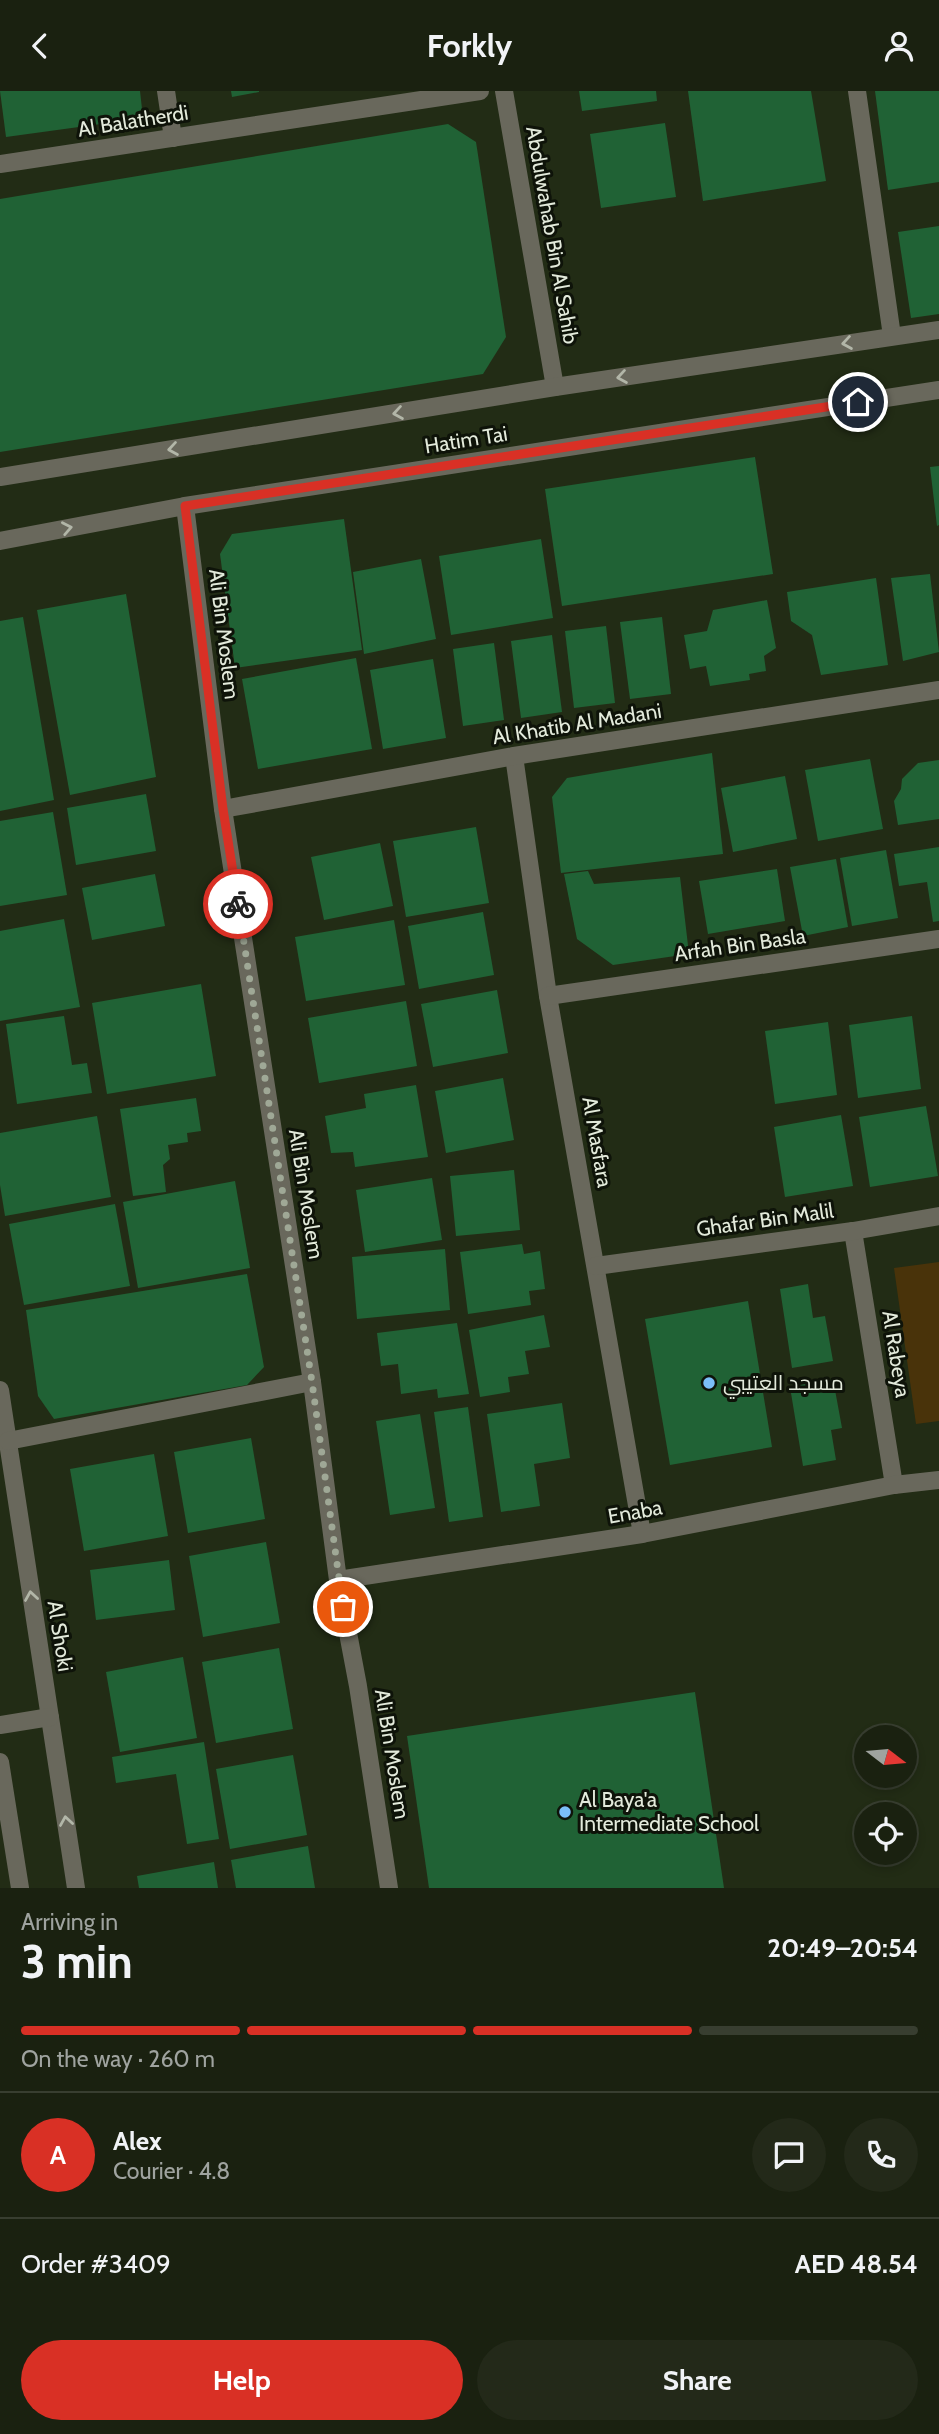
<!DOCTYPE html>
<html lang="en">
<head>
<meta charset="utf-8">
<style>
  body { margin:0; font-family:Cabin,Cairo,sans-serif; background:#232919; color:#f1f3f6; height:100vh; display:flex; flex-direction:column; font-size:26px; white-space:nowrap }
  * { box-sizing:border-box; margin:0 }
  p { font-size:23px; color:#9fa39f }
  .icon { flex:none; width:38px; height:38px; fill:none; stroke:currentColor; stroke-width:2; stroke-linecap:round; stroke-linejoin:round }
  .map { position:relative; height:1797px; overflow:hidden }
  .details { display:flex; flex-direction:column; background:#1a2110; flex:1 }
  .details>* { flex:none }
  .needle { width:46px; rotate:106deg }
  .tools { position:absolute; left:854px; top:1634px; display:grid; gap:14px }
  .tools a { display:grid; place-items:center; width:63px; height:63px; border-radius:50%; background:#1a2110; box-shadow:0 4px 10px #0003,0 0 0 2px #383e30; font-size:35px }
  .pin { position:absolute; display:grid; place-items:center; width:60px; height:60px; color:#fff; margin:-30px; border:4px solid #fff; border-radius:50%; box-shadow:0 2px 7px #0007 }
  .courier { position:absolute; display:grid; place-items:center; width:70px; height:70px; margin:-35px; border:5px solid #d93025; border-radius:50%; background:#fff; color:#222; box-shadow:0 2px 9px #0007 }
  .head em { font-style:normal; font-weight:700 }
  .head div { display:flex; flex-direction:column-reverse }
  .head { display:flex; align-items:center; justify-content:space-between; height:119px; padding:0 21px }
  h1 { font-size:46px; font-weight:700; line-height:52px }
  .bar { display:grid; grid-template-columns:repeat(4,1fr); gap:10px 7px; align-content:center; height:84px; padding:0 21px }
  .bar i { height:9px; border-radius:5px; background:#383e30 }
  .bar .selected { background:#d93025 }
  .bar p { grid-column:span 4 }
  .line { display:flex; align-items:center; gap:18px; padding:0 21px; border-top:2px solid #383e30 }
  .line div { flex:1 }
  .round { display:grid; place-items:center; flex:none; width:74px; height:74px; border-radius:37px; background:#232919 }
  .cta { display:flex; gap:14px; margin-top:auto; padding:14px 21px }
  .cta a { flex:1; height:80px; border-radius:42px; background:#d93025; color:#fff; font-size:28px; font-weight:700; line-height:80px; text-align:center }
  .cta a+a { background:#232919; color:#f1f3f6 }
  header { display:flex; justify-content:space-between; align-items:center; height:91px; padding:0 21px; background:#1a2110; font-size:32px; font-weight:700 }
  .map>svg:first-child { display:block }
  .green { fill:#49330a }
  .building { fill:#206235 }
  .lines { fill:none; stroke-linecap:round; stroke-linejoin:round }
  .street { stroke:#69685c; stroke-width:18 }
  .oneway { stroke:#b2b6a8 }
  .done { stroke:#9fa896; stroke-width:7; stroke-dasharray:0 12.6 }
  .route { stroke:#d93025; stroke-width:9 }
  .poi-dot { fill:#7bbef8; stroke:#0e1309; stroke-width:2.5 }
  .labels { text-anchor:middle; stroke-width:6; stroke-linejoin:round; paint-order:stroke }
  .street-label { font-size:21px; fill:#e3eadb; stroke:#0e1309 }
  .poi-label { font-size:21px; fill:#e3eadb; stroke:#0e1309; text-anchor:start }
</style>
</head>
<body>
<header><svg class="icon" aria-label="back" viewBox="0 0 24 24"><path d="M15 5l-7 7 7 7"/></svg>Forkly<svg class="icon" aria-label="person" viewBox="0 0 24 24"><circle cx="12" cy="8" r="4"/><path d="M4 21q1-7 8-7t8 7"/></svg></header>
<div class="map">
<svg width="939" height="1797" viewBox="0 0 939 1797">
  <rect width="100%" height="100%" fill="#222c15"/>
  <!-- green -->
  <polygon class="green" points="939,1171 939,1330 916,1333 894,1177"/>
  <!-- building -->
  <g class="building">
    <polygon points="0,0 140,0 142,18 130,29 6,46"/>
    <polygon points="231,0 259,0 259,1 232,6"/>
    <polygon points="579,0 656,0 657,10 582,20"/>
    <polygon points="688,0 811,0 826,90 703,110"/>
    <polygon points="875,0 939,0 939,91 888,99"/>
    <polygon points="665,32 676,106 601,117 590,43"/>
    <polygon points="448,33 476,51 506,246 483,283 0,361 0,108"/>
    <polygon points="939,135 939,223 911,227 898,141"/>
    <polygon points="755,366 773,483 562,515 545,398"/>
    <polygon points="939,375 939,434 937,435 930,376"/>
    <polygon points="344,428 362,559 235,577 220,463 232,443"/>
    <polygon points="541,448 553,527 451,544 439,465"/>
    <polygon points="421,468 436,548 364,563 353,481"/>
    <polygon points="930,483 939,561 903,570 891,487"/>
    <polygon points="876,487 888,574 821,584 812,544 791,530 787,501"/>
    <polygon points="126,503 156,686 70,704 37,519"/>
    <polygon points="767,509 776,557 764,565 766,580 749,583 750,589 710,595 706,575 690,578 684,544 707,540 713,519"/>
    <polygon points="23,526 54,709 0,720 0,530"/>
    <polygon points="662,526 671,603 630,608 620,531"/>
    <polygon points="606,535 615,612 574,617 565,540"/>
    <polygon points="552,544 562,621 521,627 511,550"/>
    <polygon points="494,552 504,629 463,635 453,558"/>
    <polygon points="356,567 372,658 258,678 242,588"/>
    <polygon points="433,568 446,647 383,658 370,579"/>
    <polygon points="712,662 723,763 561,782 552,706 567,687"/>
    <polygon points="870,668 883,738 818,750 805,679"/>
    <polygon points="939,669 939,728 898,734 894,710 901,698 902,688 918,672"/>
    <polygon points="785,685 797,748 733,761 721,697"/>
    <polygon points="146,703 156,760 76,774 67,717"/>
    <polygon points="53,721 67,804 0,815 0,730"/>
    <polygon points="476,736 489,812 406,826 393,750"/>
    <polygon points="380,752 393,815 324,829 311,766"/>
    <polygon points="939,756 939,830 933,831 927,791 899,795 894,763"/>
    <polygon points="886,759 898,827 852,835 840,767"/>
    <polygon points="836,768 848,836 803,845 790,776"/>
    <polygon points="777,778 785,830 708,843 699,790"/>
    <polygon points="588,780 594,793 680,786 689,863 613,874 577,848 564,783"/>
    <polygon points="155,783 165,835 92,849 82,797"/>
    <polygon points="483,821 494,884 419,898 408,835"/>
    <polygon points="64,828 80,916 0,930 0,840"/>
    <polygon points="394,829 405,894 306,910 295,846"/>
    <polygon points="201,893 216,985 107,1003 92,912"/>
    <polygon points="497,899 508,962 433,976 421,913"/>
    <polygon points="406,910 417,975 319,992 308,927"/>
    <polygon points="64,925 72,974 87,972 92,1002 17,1013 6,933"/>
    <polygon points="912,925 921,998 858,1007 849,934"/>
    <polygon points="828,931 837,1004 775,1013 765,940"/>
    <polygon points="503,987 514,1049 446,1062 435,1000"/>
    <polygon points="416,994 428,1066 355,1076 353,1061 331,1062 325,1025 366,1017 364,1003"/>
    <polygon points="196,1007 201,1040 187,1042 188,1051 168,1054 170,1068 163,1074 166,1101 133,1105 120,1018"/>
    <polygon points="926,1015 938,1085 870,1096 859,1026"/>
    <polygon points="841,1024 853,1095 785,1106 774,1036"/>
    <polygon points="97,1025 111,1106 5,1125 0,1094 0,1042"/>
    <polygon points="514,1079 520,1139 456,1145 450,1085"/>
    <polygon points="432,1087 442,1149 365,1161 356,1099"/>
    <polygon points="235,1090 250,1177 138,1197 123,1111"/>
    <polygon points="115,1113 130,1195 24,1214 9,1133"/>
    <polygon points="522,1153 524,1163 540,1160 545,1198 529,1200 531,1214 468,1223 460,1161"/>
    <polygon points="445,1158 450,1219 357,1228 352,1166"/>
    <polygon points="247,1183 264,1276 247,1294 54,1328 38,1305 26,1219"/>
    <polygon points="808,1193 813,1227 825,1225 833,1270 792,1277 780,1198"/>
    <polygon points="748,1210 772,1356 670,1374 645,1228"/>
    <polygon points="544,1224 550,1256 525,1260 529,1283 508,1286 510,1301 480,1306 469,1239"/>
    <polygon points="457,1232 469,1303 438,1307 437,1298 401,1303 398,1273 381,1275 377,1242"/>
    <polygon points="833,1288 842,1337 831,1339 836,1369 803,1375 790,1296"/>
    <polygon points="562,1312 570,1367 534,1373 540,1415 501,1421 487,1323"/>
    <polygon points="468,1316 483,1426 449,1431 434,1321"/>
    <polygon points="420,1323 435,1417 390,1424 376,1330"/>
    <polygon points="251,1347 265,1428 188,1442 174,1361"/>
    <polygon points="154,1363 168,1445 84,1460 70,1378"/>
    <polygon points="266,1451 280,1532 203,1546 189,1465"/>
    <polygon points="169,1469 175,1519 96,1529 90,1479"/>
    <polygon points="279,1557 293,1638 216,1652 202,1571"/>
    <polygon points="183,1566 197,1647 120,1661 106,1581"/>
    <polygon points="695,1601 724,1797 429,1797 407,1645"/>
    <polygon points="204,1651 219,1748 187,1753 176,1683 116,1692 112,1666"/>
    <polygon points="293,1664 307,1744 230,1758 216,1678"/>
    <polygon points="308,1755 315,1797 236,1797 231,1769"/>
    <polygon points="214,1771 218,1797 139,1797 137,1785"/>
  </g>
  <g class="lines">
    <!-- street -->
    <g class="street">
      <polyline points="166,0 173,47"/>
      <polyline points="504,0 555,296"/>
      <polyline points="857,0 892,245"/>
      <polyline points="0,73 480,0"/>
      <polyline points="0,386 555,296 939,239"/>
      <polyline points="185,415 223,718 312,1291 338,1489 358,1595 389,1797"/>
      <polyline points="0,450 185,415 939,299"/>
      <polyline points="514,665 548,905 642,1443"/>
      <polyline points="223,718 514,665 939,599"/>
      <polyline points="548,905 939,848"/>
      <polyline points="853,1140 894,1394"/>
      <polyline points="596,1175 853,1140 939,1125"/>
      <polyline points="0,1299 76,1797"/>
      <polyline points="8,1350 312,1291"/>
      <polyline points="338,1489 642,1443 894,1394 939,1389"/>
      <polyline points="0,1634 50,1626"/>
      <polyline points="0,1671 20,1797"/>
    </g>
  </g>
  <!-- one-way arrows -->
  <defs><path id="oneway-chevron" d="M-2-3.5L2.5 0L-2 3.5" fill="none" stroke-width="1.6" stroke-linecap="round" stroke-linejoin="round" transform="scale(1.75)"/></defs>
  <g class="oneway">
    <use href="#oneway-chevron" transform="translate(847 252) rotate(171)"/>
    <use href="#oneway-chevron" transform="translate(622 286) rotate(171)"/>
    <use href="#oneway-chevron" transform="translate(398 322) rotate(171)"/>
    <use href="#oneway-chevron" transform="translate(173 358) rotate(171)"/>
    <use href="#oneway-chevron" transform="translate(67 437) rotate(-11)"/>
    <use href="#oneway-chevron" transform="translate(31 1505) rotate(-99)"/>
    <use href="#oneway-chevron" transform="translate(66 1730) rotate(-99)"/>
  </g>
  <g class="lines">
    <!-- done -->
    <polyline class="done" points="238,813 312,1291 343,1516"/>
    <!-- route -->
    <polyline class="route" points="238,813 223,718 185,415 858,311"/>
  </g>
  <!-- markers -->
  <g class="poi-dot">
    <circle cx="709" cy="1292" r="7"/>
    <circle cx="565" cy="1721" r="7"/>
  </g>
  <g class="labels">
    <!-- street labels -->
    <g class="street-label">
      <text transform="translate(133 30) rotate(-9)" y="7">Al Balatherdi</text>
      <text transform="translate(552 144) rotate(80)" y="7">Abdulwahab Bin Al Sahib</text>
      <text transform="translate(466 349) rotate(-9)" y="7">Hatim Tai</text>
      <text transform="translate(224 543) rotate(83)" y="7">Ali Bin Moslem</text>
      <text transform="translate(577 633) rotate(-9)" y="7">Al Khatib Al Madani</text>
      <text transform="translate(740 854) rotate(-8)" y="7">Arfah Bin Basla</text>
      <text transform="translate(597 1051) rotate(80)" y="7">Al Masfara</text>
      <text transform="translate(306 1103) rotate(81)" y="7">Ali Bin Moslem</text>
      <text transform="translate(765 1129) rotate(-8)" y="7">Ghafar Bin Malil</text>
      <text transform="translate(896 1263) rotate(81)" y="7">Al Rabeya</text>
      <text transform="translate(635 1421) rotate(-10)" y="7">Enaba</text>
      <text transform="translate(60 1545) rotate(81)" y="7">Al Shoki</text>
      <text transform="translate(392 1663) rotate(81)" y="7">Ali Bin Moslem</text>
    </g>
    <!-- poi labels -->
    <g class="poi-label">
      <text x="723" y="1299">مسجد العتيبي</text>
      <text x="579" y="1716">Al Baya'a<tspan x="579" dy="24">Intermediate School</tspan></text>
    </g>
  </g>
</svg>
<div class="tools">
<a><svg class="needle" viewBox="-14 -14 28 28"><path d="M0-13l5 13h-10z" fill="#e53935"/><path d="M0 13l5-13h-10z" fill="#9fa39f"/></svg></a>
<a><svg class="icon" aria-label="locate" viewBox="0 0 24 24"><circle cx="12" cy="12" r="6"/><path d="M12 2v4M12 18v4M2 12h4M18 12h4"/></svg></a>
</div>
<div class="pin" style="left:343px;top:1516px;background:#ea580c"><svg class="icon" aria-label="bag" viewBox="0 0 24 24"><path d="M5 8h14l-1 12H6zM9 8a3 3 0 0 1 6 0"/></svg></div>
<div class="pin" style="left:858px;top:311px;background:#1f2937"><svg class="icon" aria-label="home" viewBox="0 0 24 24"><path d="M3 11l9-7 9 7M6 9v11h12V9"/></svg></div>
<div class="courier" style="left:238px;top:813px"><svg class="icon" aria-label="bike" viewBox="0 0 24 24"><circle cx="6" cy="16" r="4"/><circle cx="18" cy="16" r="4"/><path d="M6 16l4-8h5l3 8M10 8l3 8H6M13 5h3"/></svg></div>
</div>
<section class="details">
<div class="head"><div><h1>3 min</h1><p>Arriving in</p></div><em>20:49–20:54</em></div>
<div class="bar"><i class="selected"></i><i class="selected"></i><i class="selected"></i><i></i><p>On the way · 260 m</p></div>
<div class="line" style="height:126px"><b class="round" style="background:#d93025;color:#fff">A</b><div><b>Alex</b><p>Courier · 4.8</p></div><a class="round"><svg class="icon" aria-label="chat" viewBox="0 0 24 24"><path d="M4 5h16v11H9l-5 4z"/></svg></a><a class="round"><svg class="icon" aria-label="phone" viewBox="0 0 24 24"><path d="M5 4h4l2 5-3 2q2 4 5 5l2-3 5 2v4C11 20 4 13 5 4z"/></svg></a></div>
<div class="line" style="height:91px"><div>Order #3409</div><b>AED 48.54</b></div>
<div class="cta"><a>Help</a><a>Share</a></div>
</section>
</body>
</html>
